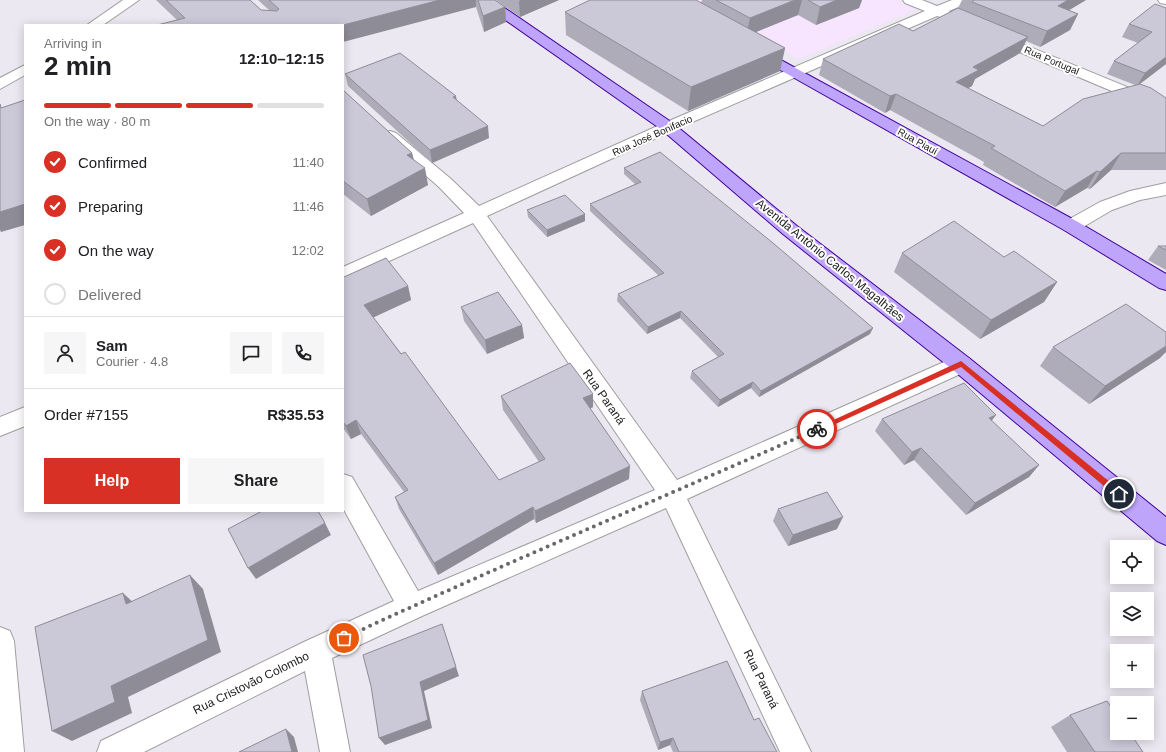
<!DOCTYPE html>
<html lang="en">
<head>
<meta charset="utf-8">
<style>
  body { margin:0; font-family:Helvetica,sans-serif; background:#f6f6f6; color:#202124; height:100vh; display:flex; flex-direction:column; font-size:15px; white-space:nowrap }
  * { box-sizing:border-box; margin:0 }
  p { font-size:13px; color:#757577 }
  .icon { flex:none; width:22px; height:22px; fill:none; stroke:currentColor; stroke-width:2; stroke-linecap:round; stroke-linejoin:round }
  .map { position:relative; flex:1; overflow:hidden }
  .details { position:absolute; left:24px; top:24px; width:320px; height:488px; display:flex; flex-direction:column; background:#fff; border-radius:0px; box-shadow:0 2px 10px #0003 }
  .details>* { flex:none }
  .fabs { position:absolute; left:1110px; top:540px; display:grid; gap:8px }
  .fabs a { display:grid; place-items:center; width:44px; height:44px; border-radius:0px; background:#fff; box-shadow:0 2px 10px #0003; font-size:20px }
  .pin { position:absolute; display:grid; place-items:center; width:34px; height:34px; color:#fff; margin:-17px; border:2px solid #fff; border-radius:50%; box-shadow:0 1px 4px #0007 }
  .courier { position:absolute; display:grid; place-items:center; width:40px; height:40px; margin:-20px; border:3px solid #d93025; border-radius:50%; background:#fff; color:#222; box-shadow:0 1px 5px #0007 }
  .summary em { font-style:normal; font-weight:700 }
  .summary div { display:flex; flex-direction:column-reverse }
  .summary { display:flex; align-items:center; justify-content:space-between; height:68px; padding:0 20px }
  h1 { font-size:26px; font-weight:700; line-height:30px }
  .bar { display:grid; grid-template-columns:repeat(4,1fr); gap:6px 4px; align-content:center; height:48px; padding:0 20px }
  .bar i { height:5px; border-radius:3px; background:#e0e0e0 }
  .bar .active { background:#d93025 }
  .bar p { grid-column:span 4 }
  .line { display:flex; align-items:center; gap:10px; padding:0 20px; border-top:1px solid #e0e0e0 }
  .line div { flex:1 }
  .round { display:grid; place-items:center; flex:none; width:42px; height:42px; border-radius:0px; background:#f6f6f6 }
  ol { padding:0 20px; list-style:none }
  li { display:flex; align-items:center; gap:12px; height:44px }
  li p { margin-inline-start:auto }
  li .icon { padding:4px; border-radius:50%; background:#d93025; color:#fff; stroke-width:4 }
  li:last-child { color:#757577 }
  li i { width:22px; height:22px; border:2px solid #e0e0e0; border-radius:50% }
  .primary-button { display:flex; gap:8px; margin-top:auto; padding:8px 20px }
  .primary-button a { flex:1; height:46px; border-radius:0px; background:#d93025; color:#fff; font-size:16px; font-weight:700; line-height:46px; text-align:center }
  .primary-button a+a { background:#f6f6f6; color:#202124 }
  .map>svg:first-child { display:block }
  .education { fill:#f7e4fe }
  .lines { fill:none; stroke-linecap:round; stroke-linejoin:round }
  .minor-casing { stroke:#9e9e9e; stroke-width:2 }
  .primary-casing { stroke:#40039b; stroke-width:2 }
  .minor { fill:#fff; fill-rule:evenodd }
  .primary { fill:#bea4fa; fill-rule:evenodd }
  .wall { fill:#afacba }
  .shaded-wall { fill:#8e8c97 }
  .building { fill:#cbc8d8; stroke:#8e8c97 }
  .route { fill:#d93025 }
  .done { stroke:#68676a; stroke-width:4; stroke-dasharray:0 7.2 }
  .labels { text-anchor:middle; stroke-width:4; stroke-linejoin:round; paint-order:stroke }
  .far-street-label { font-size:10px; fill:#212121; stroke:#fff }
  .street-label { font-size:12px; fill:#212121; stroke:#fff }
</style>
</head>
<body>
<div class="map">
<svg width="1166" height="752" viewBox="0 0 1166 752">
  <rect width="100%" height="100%" fill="#ece8f1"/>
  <!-- education -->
  <polygon class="education" points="690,0 896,0 917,9 798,59"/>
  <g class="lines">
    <!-- minor casing -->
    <g class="minor-casing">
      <g id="minor">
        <polygon points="123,0 139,0 103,25 87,25"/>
        <polygon points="903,0 922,0 937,6 952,0 970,0 968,3 949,11 951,14 949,17 944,18 937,16 674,130 487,216 677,480 953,358 961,356 969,358 972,364 969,370 687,499 811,752 780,752 666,508 422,616 332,658 350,752 320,752 305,671 144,752 97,752 101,741 306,641 394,601 343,508 343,474 352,477 418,591 655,490 473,223 343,282 343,267 464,213 439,187 384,139 382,136 384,133 390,131 396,133 451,179 479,206 662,124 925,11 905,3"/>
        <polygon points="1158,0 1166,0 1166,4 1160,3"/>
        <polygon points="996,33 1166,103 1166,114 991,40 989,37 991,34"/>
        <polygon points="25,65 25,75 0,89 0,78"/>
        <polygon points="1166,183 1166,195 1140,200 1112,210 1078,230 1071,232 1064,230 1062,226 1064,222 1100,202 1130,191"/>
        <polygon points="25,407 25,426 0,436 0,417"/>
        <polygon points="0,627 10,631 14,641 24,752 0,752"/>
      </g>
    </g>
    <!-- primary casing -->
    <g class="primary-casing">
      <g id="primary">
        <polygon points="477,0 493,0 674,124 797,226 969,358 1166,517 1166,545 1157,541 953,370 783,234 662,130"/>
        <polygon points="757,47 1078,222 1166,274 1166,290 1159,288 1064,230 752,54 750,51 752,48"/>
      </g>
    </g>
    <!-- minor -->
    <use href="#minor" class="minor"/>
    <!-- primary -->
    <use href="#primary" class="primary"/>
  </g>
  <!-- wall -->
  <g class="wall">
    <polygon points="156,0 250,0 261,10 269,10 258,0 495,0 505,7 506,22 484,32 476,7 177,20"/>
    <polygon points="496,0 559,0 520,17"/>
    <polygon points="702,0 862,0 859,8 816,25 798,15 756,32 785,48 780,71 688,111 566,35 565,12 701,3"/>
    <polygon points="962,0 1086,0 1069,10 1078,14 1070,30 1040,47 1026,41 1020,53 975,79 972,86 968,88 1043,126 1135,85 1107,74 1114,61 1138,43 1122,37 1129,24 1166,8 1166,64 1140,84 1166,98 1166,170 1111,170 1090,189 1087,188 1055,207 983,165 984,162 890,110 885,113 819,75 823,59 913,31 958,8"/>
    <polygon points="345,74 457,100 489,138 432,163 348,86"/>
    <polygon points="343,90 412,153 414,160 428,185 371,216 343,194"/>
    <polygon points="624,168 870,334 759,397 751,388 718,407 690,378 692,371 718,357 680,318 647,334 617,301 618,294 659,276 590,211 590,204 635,184 624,174"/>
    <polygon points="527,210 585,221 547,237 528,217"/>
    <polygon points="1158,246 1166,246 1166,270 1148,260"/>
    <polygon points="902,253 1004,257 1057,282 1044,302 980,339 894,272"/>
    <polygon points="343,276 344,277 408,286 411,300 373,317 499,480 539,462 503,410 501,396 593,407 590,409 629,479 536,523 534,519 438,575 399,509 395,497 404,492 361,434 351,439 343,428"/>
    <polygon points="461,307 522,325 524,338 487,354 464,321"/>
    <polygon points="1053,347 1160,358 1089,404 1040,366"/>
    <polygon points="882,419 992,421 1039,465 1029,477 966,515 914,460 904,465 875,431"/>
    <polygon points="778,509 837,529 788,546 773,521"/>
    <polygon points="642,691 754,720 777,752 673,752 670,745 658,750 640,700"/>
    <polygon points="1070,715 1143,752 1067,752 1051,727"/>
  </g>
  <!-- shaded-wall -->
  <g class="shaded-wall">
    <polygon points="440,0 476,0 476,7 343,42 343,25"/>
    <polygon points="521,0 559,0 520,17 519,1"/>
    <polygon points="795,0 802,0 798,15 746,36 750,18"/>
    <polygon points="837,0 862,0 859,8 816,25 820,7"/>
    <polygon points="1068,0 1086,0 1051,21 1058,6"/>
    <polygon points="505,7 506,22 484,32 483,16"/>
    <polygon points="1078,14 1070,30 1040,47 1047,31"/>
    <polygon points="1028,37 1020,53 975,79 972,86 949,99 956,82 973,67"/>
    <polygon points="785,48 780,71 688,111 691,87"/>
    <polygon points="1166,57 1166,64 1137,86 1145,73"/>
    <polygon points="896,94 890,110 885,113 890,96"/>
    <polygon points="456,96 458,108 453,97"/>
    <polygon points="488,126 489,138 432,163 430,150"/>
    <polygon points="412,153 416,170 407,155"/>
    <polygon points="1121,153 1111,170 1090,189 1100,172"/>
    <polygon points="425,168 428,185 371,216 367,199"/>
    <polygon points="1097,171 1087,188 1055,207 1065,191"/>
    <polygon points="25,204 25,225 1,232 0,230 0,212"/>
    <polygon points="585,214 585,221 547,237 547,230"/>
    <polygon points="1057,282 1044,302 980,339 991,320"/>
    <polygon points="408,286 411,300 368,320 364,305"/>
    <polygon points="681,311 680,318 647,334 648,327"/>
    <polygon points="522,325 524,338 487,354 485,340"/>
    <polygon points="873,328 870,334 759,397 761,391"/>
    <polygon points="1166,346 1166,352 1160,358 1089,404 1105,386"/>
    <polygon points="753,382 751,388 718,407 720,400"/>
    <polygon points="593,394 593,407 583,412 583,398"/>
    <polygon points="996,415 987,427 989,418"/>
    <polygon points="356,420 361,434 351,439 346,426"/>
    <polygon points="921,448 914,460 904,465 912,452"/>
    <polygon points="1039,465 1029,477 966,515 975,503"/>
    <polygon points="630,466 629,479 536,523 535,511"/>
    <polygon points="533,507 534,519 438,575 434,563"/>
    <polygon points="843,517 837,529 788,546 793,535"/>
    <polygon points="325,523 331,535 256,579 248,568"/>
    <polygon points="190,575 203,589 221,652 128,697 132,713 72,741 52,731 111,686"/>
    <polygon points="123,593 138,607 126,604"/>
    <polygon points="442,624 459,676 424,691 432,728 385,745 379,738 420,682"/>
    <polygon points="286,729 294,737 298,752 292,752"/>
    <polygon points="673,738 670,745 658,750 660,742"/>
  </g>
  <!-- building -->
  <g class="building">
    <polygon points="166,0 250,0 261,10 277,11 279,9 269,0 440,0 343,25 157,25 185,18"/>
    <polygon points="478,0 495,0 505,7 483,16"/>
    <polygon points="590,0 696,0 785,48 691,87 565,12"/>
    <polygon points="716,0 795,0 750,18"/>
    <polygon points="808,0 837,0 820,7"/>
    <polygon points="973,0 1068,0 1058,6 1078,14 1047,31 972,2 974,0"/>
    <polygon points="1155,4 1166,8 1166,57 1145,73 1114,61 1152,32 1129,24"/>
    <polygon points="958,8 1028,37 973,67 979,70 956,82 1043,126 1083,99 1140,84 1151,88 1166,98 1166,153 1121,153 1100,172 1097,171 1065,191 991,148 995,146 896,94 890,96 823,59 899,24 913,31"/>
    <polygon points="400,53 456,96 453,97 488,126 430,150 345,74"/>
    <polygon points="343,90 412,153 407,155 425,168 367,199 343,181"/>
    <polygon points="25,100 25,204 0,212 0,104 1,108"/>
    <polygon points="660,152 773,243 873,328 761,391 753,382 720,400 692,371 724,354 681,311 648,327 618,294 664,273 590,204 641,182 624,168"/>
    <polygon points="565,195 585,214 547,230 527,210"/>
    <polygon points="954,221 1004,257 1014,251 1057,282 991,320 902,253"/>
    <polygon points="1158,246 1166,246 1166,250"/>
    <polygon points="386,258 408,286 364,305 401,354 405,352 499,480 545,459 501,396 570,363 593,394 583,398 630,466 535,511 533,507 434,563 395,497 408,490 356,420 346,426 343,422 343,276 344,277"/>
    <polygon points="498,292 522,325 485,340 461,307"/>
    <polygon points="1126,304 1166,332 1166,346 1105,386 1053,347"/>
    <polygon points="964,383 996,415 989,418 1039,465 975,503 921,448 912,452 882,419"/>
    <polygon points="827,492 843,517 793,535 778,509"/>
    <polygon points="262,511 318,511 325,523 248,568 228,529"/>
    <polygon points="190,575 208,640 111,686 115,702 52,731 35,627 123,593 126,604"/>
    <polygon points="442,624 456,667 420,682 428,720 379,738 371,686 363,655"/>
    <polygon points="727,661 754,720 759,718 777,752 679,752 673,738 660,742 642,691"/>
    <polygon points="1107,701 1117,715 1117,733 1130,733 1143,752 1095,752 1070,715"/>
    <polygon points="286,729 292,752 239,752"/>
  </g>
  <!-- route -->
  <polygon class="route" points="961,361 1121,491 1121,496 1116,496 961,367 820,431 817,431 814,429"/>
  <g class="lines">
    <!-- done -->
    <path class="done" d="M344 638C500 565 660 499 817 429"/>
  </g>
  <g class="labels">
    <!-- far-street labels -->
    <g class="far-street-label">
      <text transform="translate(1052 60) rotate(23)" y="4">Rua Portugal</text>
      <text transform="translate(652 135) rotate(-24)" y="4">Rua José Bonifacio</text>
      <text transform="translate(918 141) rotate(29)" y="4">Rua Piauí</text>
    </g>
    <!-- street labels -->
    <g class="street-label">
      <text transform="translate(830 260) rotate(39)" y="4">Avenida Antônio Carlos Magalhães</text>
      <text transform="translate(604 397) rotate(55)" y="4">Rua Paraná</text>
      <text transform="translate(761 679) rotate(64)" y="4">Rua Paraná</text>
      <text transform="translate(251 683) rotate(-26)" y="4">Rua Cristovão Colombo</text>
    </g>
  </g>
</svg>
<div class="fabs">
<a><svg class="icon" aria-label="locate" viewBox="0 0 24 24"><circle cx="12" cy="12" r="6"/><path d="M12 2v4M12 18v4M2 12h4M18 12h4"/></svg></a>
<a><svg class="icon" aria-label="layers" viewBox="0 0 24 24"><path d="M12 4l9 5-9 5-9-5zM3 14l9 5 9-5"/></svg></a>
<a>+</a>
<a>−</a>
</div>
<div class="pin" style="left:344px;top:638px;background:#ea580c"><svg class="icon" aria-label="bag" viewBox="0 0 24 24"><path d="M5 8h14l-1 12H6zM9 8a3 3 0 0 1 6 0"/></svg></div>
<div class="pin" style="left:1119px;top:494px;background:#1f2937"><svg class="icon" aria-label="home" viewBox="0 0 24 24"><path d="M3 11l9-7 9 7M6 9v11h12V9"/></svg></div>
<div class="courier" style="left:817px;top:429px"><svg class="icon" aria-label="bike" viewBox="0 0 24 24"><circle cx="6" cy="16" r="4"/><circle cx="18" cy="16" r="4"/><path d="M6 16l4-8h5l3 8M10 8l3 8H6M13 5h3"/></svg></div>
<section class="details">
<div class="summary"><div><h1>2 min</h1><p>Arriving in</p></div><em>12:10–12:15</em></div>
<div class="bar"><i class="active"></i><i class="active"></i><i class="active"></i><i></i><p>On the way · 80 m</p></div>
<ol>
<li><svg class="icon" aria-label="check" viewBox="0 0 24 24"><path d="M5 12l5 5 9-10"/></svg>Confirmed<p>11:40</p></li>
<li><svg class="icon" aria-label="check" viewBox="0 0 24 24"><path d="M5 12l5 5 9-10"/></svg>Preparing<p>11:46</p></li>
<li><svg class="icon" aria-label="check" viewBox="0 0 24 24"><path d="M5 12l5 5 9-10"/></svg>On the way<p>12:02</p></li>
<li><i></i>Delivered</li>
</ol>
<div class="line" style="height:72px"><a class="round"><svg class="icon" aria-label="person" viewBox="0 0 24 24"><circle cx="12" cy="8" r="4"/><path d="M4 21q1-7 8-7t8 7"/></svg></a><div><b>Sam</b><p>Courier · 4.8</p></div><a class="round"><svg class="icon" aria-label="chat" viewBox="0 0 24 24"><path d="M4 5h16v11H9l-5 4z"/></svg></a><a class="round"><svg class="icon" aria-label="phone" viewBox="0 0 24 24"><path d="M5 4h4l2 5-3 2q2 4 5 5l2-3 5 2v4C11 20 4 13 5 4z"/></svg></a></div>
<div class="line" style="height:52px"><div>Order #7155</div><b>R$35.53</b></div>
<div class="primary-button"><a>Help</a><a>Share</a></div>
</section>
</div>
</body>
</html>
